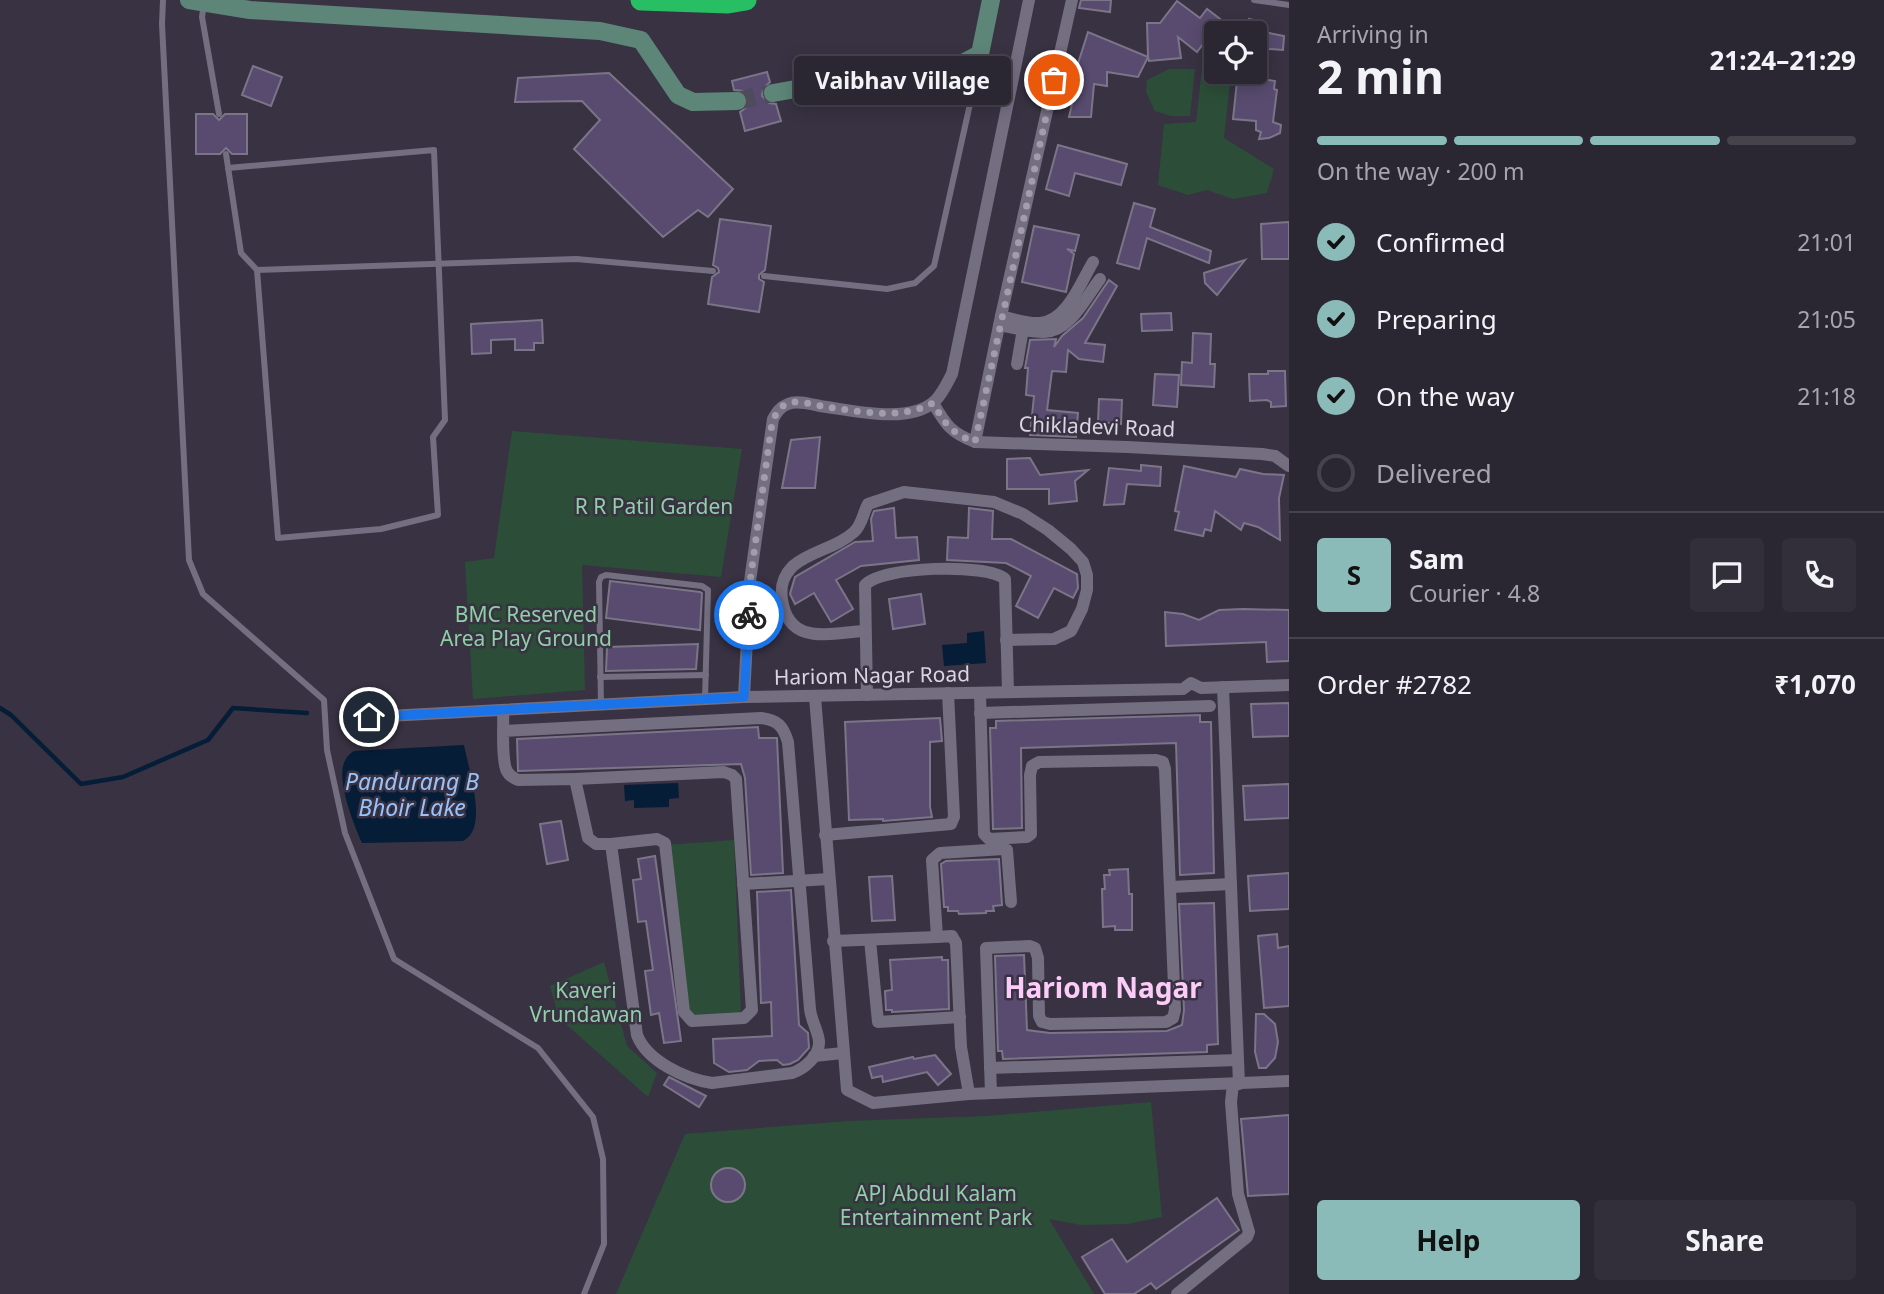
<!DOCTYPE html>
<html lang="en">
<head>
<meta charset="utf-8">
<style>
  body { margin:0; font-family:"Noto Sans",sans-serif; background:#322e3a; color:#f1f3f6; height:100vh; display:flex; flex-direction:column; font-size:26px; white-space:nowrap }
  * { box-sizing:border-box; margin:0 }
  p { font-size:23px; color:#a5a5ac }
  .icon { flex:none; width:38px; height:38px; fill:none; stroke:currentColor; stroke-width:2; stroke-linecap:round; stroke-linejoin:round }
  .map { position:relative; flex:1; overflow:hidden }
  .sheet { display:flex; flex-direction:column; background:#2a2632; width:595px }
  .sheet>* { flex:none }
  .buttons { position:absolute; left:1204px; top:21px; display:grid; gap:14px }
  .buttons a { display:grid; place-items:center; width:63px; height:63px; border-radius:7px; background:#2a2632; box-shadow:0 4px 18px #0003,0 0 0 2px #46434d; font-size:35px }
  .pin { position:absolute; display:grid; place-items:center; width:60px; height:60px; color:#fff; margin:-30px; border:4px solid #fff; border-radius:50%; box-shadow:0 2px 7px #0007 }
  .courier { position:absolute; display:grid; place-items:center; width:70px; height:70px; margin:-35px; border:5px solid #1a73e8; border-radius:50%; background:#fff; color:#222; box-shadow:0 2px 9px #0007 }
  .bubble { position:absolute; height:49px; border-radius:7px; background:#2a2632; box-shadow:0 4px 18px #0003,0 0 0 2px #46434d; font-size:23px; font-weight:700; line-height:49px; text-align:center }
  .summary em { font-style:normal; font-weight:700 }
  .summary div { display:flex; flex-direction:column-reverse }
  .summary { display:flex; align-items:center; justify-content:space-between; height:119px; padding:0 28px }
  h1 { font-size:46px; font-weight:700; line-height:52px }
  .bar { display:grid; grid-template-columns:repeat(4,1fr); gap:10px 7px; align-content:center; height:84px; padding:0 28px }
  .bar i { height:9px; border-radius:5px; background:#46434d }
  .bar .selected { background:#8bbbb9 }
  .bar p { grid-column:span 4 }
  .line { display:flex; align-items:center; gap:18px; padding:0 28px; border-top:2px solid #46434d }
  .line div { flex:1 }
  .round { display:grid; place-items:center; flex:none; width:74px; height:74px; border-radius:7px; background:#322e3a }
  ol { padding:0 28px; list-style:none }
  li { display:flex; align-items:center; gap:21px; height:77px }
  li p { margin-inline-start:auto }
  li .icon { padding:7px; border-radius:50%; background:#8bbbb9; color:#111; stroke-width:4 }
  li:last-child { color:#a5a5ac }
  li i { width:38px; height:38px; border:4px solid #46434d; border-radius:50% }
  .cta { display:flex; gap:14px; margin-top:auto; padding:14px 28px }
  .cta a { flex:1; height:80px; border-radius:7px; background:#8bbbb9; color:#111; font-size:28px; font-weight:700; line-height:80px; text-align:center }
  .cta a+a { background:#322e3a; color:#f1f3f6 }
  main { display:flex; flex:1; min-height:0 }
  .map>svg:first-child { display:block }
  .green { fill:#2c4e38 }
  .water { fill:#061d38 }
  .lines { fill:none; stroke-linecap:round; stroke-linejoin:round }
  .stream { stroke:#061d38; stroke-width:4.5 }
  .building { fill:#584b6f; stroke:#7b7588; stroke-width:2 }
  .secondary-tunnel { stroke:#504b5b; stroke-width:18; stroke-dasharray:18 9; stroke-linecap:butt }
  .lane { stroke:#746e81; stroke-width:6 }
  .street { stroke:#746e81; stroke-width:12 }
  .secondary { stroke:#5d8678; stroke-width:18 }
  .highway { stroke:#28be64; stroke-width:21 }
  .done { stroke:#a19daa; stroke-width:7; stroke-dasharray:0 12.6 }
  .route { stroke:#1a73e8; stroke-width:9 }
  .labels { text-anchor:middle; stroke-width:5; stroke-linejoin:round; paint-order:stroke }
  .street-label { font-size:21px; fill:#dad6e1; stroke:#383243 }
  .park-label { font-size:21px; fill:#8fd0a5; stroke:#383243 }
  .water-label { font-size:23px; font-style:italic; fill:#98c2f9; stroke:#383243 }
  .district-label { font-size:28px; font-weight:bold; fill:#fccbf8; stroke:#383243 }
</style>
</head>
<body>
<main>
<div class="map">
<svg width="1289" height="1294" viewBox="0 0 1289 1294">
  <rect width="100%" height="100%" fill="#383243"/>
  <!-- green -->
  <g class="green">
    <polygon points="1202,67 1216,67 1216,72 1231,72 1224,138 1274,169 1267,193 1233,199 1207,190 1188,195 1158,185 1164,124 1196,122"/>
    <polygon points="1169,69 1195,69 1190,116 1171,116 1155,111 1146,92 1147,80"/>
    <polygon points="512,431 742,449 721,577 582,565 585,690 473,699 465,562 494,558"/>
    <polygon points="734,840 741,1016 689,1018 665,845"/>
    <polygon points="604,962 627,1046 657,1073 648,1097 559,1018 550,986"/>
    <polygon points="1151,1102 1162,1217 1128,1224 1081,1225 1049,1219 1094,1294 616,1294 685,1134 848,1121 986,1116"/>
  </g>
  <!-- water -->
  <g class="water">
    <polygon points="984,631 986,663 944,666 942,645 967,643 967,633"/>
    <path d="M464 745C468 766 484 815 471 834 469 837 466 839 463 841L362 843C354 825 334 776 346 759 348 755 351 753 354 751Z"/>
    <polygon points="678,783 679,798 669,799 669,807 634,808 634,800 625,801 624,785"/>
  </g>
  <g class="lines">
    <!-- stream -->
    <polyline class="stream" points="0,708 11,715 81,784 123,777 208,740 233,708 307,713"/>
  </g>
  <!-- building -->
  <g class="building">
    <polygon points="1081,0 1111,0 1110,12 1079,8"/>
    <polygon points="1177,1 1200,18 1207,9 1224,22 1206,46 1203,44 1197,52 1178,37 1181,58 1149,61 1148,57 1138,77 1107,72 1107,86 1094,84 1091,117 1069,117 1072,104 1066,101 1088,32 1148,57 1147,23 1160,23"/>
    <polygon points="1249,19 1263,22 1259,31 1284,36 1283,50 1255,48 1255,33 1244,33"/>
    <polygon points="253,66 282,77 271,106 242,95"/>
    <polygon points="767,72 770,82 763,89 762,96 769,103 776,104 781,121 745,131 740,112 747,107 748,100 743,91 734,90 732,81"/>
    <polygon points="1238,72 1262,74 1261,79 1275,81 1274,89 1277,90 1273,122 1281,125 1280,133 1269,138 1259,139 1261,132 1256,130 1256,121 1233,119"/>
    <polygon points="609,73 733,189 708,217 698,210 663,237 574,149 600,120 582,101 515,102 518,78"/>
    <polygon points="196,114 213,114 219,120 225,114 247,114 247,154 232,154 226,148 220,154 196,154"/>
    <polygon points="1058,145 1127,164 1121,185 1075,173 1069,196 1046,189"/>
    <polygon points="1134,203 1155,209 1150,227 1211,251 1209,263 1147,238 1139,269 1117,263"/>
    <polygon points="720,219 771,226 765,270 759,275 759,279 764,282 759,312 708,304 712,277 719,272 718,268 713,265"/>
    <polygon points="1289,222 1289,259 1262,259 1261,224"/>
    <polygon points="1034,226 1079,235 1075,251 1067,249 1074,254 1066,292 1022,282"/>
    <polygon points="1245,260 1217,295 1205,283 1204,273"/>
    <polygon points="1109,280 1117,286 1085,343 1105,345 1103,362 1079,359 1068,350 1066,372 1052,371 1047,410 1078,413 1076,437 1030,435 1034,396 1026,395 1028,368 1025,368 1030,340 1056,339 1054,347 1062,336 1083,318"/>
    <polygon points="1171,313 1172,330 1142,331 1141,314"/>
    <polygon points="542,320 543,343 534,343 534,350 515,350 515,339 491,340 491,353 472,354 471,324"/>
    <polygon points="1193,333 1211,334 1210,364 1215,364 1214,387 1181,385 1182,362 1192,363"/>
    <polygon points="1268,371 1285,371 1286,406 1271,407 1271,402 1267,400 1250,401 1249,374 1268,374"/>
    <polygon points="1155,374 1179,375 1177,407 1153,405"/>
    <polygon points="1099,399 1122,400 1121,424 1098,422"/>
    <polygon points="820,437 815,488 782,488 791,440"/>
    <polygon points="1030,458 1040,475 1088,470 1075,481 1077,501 1049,504 1049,489 1007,489 1007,459"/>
    <polygon points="1141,465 1161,467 1160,486 1127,484 1124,504 1104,505 1109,468 1141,471"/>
    <polygon points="1184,466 1236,477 1240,469 1263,474 1284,475 1279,498 1280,540 1258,527 1244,523 1241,530 1215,511 1211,531 1205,529 1203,536 1175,530 1179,512 1175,511"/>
    <polygon points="894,508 896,538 917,537 919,560 861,566 836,580 853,609 831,622 814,593 795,604 790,594 795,577 855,542 873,541 871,519 874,511"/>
    <polygon points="969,508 993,511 992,539 1011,539 1077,574 1078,588 1073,598 1054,588 1038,618 1016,606 1031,576 1006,563 947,560 948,537 968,538"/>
    <polygon points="610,581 700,592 702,593 700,630 606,618"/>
    <polygon points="921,594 925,624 893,629 889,599"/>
    <polygon points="1243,609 1289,610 1289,661 1267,662 1266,642 1166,646 1165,612 1183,614 1199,620 1219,610"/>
    <polygon points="698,644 696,669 606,671 607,647"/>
    <polygon points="1289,703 1289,736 1253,737 1251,704"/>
    <polygon points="1200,715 1200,722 1211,722 1214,873 1180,875 1176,743 1021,748 1022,828 993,829 990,728 996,728 996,721"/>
    <polygon points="940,718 942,741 930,742 930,807 932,817 883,821 883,819 849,820 845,722"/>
    <polygon points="758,727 759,738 777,738 783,873 751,875 745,778 741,764 518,771 517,739"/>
    <polygon points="1289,784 1289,818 1245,820 1243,786"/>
    <polygon points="561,821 568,860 547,864 540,824"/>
    <polygon points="655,856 681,1041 664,1043 659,1013 651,1015 645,971 653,970 646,921 638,922 633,880 641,879 638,859"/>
    <polygon points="999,859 1002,905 993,906 994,911 986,911 986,913 959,914 958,911 948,911 948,907 944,907 941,864 946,861"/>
    <polygon points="1128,869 1129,894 1132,894 1132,930 1115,930 1115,926 1103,927 1102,889 1105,889 1104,875 1110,875 1109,870"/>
    <polygon points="1289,873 1289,909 1250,911 1248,876"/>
    <polygon points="892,876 895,920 872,921 869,877"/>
    <polygon points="791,890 799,1025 808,1033 809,1048 798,1060 790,1064 783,1065 777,1060 759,1061 747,1070 729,1072 714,1063 713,1039 772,1036 771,1002 761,1003 757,892"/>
    <polygon points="1214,903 1218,1044 1207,1045 1207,1052 1003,1059 1002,1051 998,1051 995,956 1024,955 1027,1030 1050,1033 1167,1031 1182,1025 1184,1010 1179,904"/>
    <polygon points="1277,934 1278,948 1289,946 1289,1006 1264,1008 1258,936"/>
    <polygon points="942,957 942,960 948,960 949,1009 892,1012 892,1010 886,1010 885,991 892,990 890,960"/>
    <polygon points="1256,1014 1264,1014 1275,1024 1278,1042 1275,1058 1266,1068 1259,1068 1255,1052"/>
    <polygon points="935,1055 951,1074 938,1085 927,1072 883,1082 882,1076 872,1078 869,1067 913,1057 914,1059"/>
    <polygon points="669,1077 706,1096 699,1107 664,1085"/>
    <polygon points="1289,1115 1289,1194 1248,1196 1241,1119"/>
    <circle cx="728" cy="1185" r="17"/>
    <polygon points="1217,1198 1239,1230 1156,1289 1151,1283 1134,1294 1105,1294 1082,1257 1112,1239 1127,1262"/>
  </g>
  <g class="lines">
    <!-- secondary-tunnel -->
    <polyline class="secondary-tunnel" points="737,101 773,93"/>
    <!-- lane -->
    <g class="lane">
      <polyline points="163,0 162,24 189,560 203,594 324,700 327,750 345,833 394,959 538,1048 593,1117 603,1159 604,1244 584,1294"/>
      <polyline points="1254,0 1289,5"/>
      <polyline points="204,4 202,17 219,114"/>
      <polyline points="226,154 241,253 257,270 576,259 713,271"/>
      <polyline points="228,168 434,150 445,420 433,437 438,515 381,529 278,538 257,270"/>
      <polyline points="764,276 887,289 915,283 934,266 980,59"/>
      <polyline points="600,677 706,675"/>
      <polyline points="601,705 599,582 601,577 606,575 702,586 708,590 705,699"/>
    </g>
    <!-- street -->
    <g class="street">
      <path d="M1001 316C1013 319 1027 324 1040 323 1067 321 1081 282 1093 262"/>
      <path d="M999 325C1013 328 1029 332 1044 332 1070 332 1086 297 1100 279"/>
      <polyline points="1017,364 1023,329"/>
      <path d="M933 403C946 425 951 433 975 442L1127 447 1262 454 1275 456 1289 466"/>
      <polyline points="975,442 1001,316 1072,0"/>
      <path d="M864 631C829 633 789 646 782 600 780 586 783 576 793 566 810 551 837 548 854 532 862 525 863 513 868 504L904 492 994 502 1023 514 1048 530 1071 549 1083 562 1087 575V590L1082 609 1071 631 1054 639 1006 640"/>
      <polyline points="1223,687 1239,1084"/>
      <polyline points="980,693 984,834 989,839 1027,837 1031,834 1030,775 1032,766 1039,762 1156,760 1163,762 1165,769 1175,1010 1173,1018 1166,1022 1050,1024 1042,1022 1039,1016 1038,958 1035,948 1030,946 986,948 991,1093"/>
      <path d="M867 695 865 585C881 566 987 563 1005 579L1008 692"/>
      <path d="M744 697 750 581 773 419C777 412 780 407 788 404 797 400 810 404 820 406 851 410 909 425 935 401 943 393 947 383 952 374L1029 0"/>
      <polyline points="815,697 847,1090 873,1103 969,1094 1289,1081"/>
      <path d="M503 710C504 727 501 754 506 769 508 775 513 778 518 780L575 779 588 838 596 844H611L637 1035C647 1061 685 1079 712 1083L792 1073C804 1069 820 1056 819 1041 818 1031 811 1020 810 1009L788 742C783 726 778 720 761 718L504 731"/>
      <polyline points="980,713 1210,706"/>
      <polyline points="369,717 744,697 1183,689 1191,683 1201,688 1289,685"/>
      <polyline points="575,779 724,772 732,775 736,779 752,1010 744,1018 692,1021 684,1012 665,843 657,839 611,844"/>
      <polyline points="825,835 951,824 954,817 948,693"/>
      <polyline points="743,884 829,879"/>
      <polyline points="1171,887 1231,884"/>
      <polyline points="937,937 952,936 956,943 961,1047 969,1094"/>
      <polyline points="870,940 878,1022 960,1017"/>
      <polyline points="833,941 937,937 932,860 940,853 1004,849 1007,850 1011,902"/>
      <polyline points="814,1056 843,1053"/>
      <polyline points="990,1068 1238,1060"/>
      <polyline points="1177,1294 1247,1237 1249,1232 1238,1194 1231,1102 1233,1084"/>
    </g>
    <!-- secondary -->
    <g class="secondary">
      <polyline points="189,0 250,10 600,31 641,40 678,95 693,102 737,101"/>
      <polyline points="773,93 835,82 949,70 980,54 991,0"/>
    </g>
    <!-- highway -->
    <polyline class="highway" points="641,0 728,3 746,0"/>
  </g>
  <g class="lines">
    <!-- done -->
    <path class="done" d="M749 615 750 582 771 429C774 417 777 407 789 403 798 400 811 404 821 406 858 411 898 421 933 403 946 425 951 433 975 442L1054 80"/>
    <!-- route -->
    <polyline class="route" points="369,717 744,697 749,615"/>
  </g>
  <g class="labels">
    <!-- street labels -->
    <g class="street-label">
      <text transform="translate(1097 427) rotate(2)" y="7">Chikladevi Road</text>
      <text transform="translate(872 676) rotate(-1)" y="7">Hariom Nagar Road</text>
    </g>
    <!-- park labels -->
    <g class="park-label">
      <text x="654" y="514">R R Patil Garden</text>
      <text x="526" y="622">BMC Reserved<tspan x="526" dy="24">Area Play Ground</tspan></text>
      <text x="586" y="998">Kaveri<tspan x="586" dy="24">Vrundawan</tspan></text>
      <text x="936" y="1201">APJ Abdul Kalam<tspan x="936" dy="24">Entertainment Park</tspan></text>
    </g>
    <!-- water labels -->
    <g class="water-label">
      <text x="412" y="790">Pandurang B<tspan x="412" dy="26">Bhoir Lake</tspan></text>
    </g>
    <!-- district labels -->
    <g class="district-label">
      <text x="1103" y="998">Hariom Nagar</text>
    </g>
  </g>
</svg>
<div class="buttons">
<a><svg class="icon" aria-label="locate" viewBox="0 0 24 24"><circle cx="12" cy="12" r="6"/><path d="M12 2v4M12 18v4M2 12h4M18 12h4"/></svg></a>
</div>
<div class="pin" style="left:1054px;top:80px;background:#ea580c"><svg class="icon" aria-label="bag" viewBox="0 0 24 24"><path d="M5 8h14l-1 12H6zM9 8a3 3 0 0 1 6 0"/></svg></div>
<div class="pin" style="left:369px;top:717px;background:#1f2937"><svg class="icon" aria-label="home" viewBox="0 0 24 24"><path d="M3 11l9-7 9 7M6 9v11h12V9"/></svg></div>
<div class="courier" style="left:749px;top:615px"><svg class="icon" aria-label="bike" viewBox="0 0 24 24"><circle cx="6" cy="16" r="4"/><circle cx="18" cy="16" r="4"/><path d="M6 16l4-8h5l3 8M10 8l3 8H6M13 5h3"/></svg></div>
<div class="bubble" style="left:794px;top:56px;width:217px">Vaibhav Village</div>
</div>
<section class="sheet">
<div class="summary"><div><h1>2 min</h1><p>Arriving in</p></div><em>21:24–21:29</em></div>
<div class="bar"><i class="selected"></i><i class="selected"></i><i class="selected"></i><i></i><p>On the way · 200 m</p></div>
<ol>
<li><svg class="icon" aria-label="check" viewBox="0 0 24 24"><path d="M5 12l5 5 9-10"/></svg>Confirmed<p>21:01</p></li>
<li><svg class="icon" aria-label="check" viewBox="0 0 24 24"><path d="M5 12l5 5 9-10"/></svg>Preparing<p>21:05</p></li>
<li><svg class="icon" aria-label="check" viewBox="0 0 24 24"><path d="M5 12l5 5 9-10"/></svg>On the way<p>21:18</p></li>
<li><i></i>Delivered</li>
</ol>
<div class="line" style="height:126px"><b class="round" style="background:#8bbbb9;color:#111">S</b><div><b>Sam</b><p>Courier · 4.8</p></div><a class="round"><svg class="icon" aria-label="chat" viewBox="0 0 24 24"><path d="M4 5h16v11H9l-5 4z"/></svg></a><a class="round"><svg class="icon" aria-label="phone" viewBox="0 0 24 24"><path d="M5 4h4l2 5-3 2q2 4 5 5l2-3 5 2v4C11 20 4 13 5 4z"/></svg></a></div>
<div class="line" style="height:91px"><div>Order #2782</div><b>₹1,070</b></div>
<div class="cta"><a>Help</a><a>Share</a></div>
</section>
</main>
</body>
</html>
